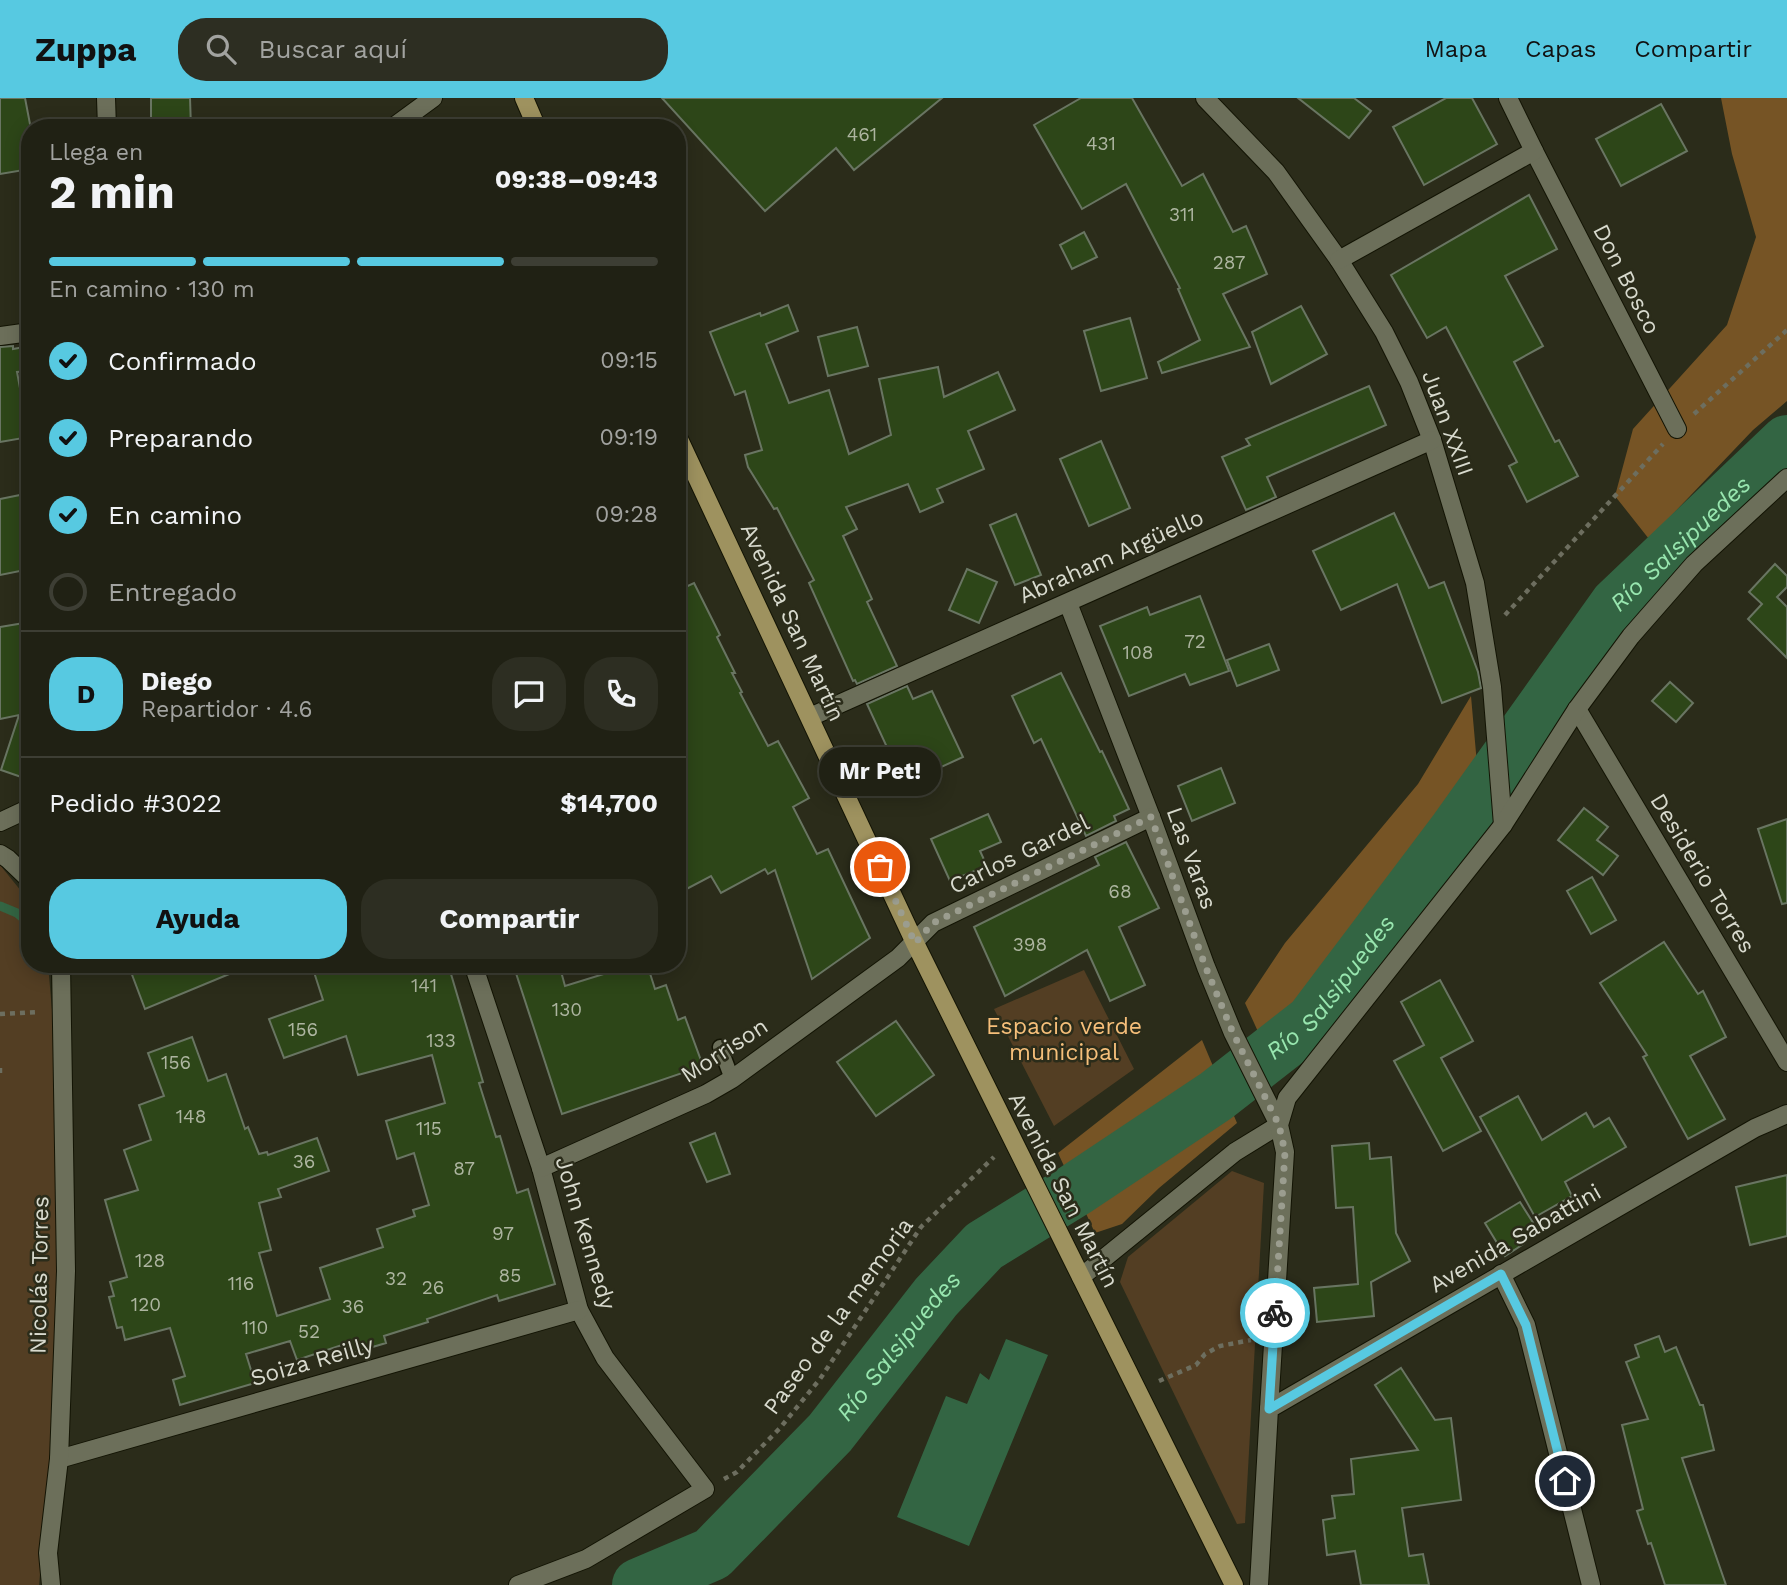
<!DOCTYPE html>
<html lang="es">
<head>
<meta charset="utf-8">
<style>
  body { margin:0; font-family:"Work Sans",sans-serif; background:#2d2e22; color:#f1f3f6; height:100vh; display:flex; flex-direction:column; font-size:26px; white-space:nowrap }
  * { box-sizing:border-box; margin:0 }
  p { font-size:23px; color:#a2a3a0 }
  .icon { flex:none; width:38px; height:38px; fill:none; stroke:currentColor; stroke-width:2; stroke-linecap:round; stroke-linejoin:round }
  .map { position:relative; flex:1; overflow:hidden }
  .panel { position:absolute; left:21px; top:21px; width:665px; height:854px; display:flex; flex-direction:column; background:#202114; border-radius:28px; box-shadow:0 4px 18px #0003,0 0 0 2px #3d3e34 }
  .panel>* { flex:none }
  .pin { position:absolute; display:grid; place-items:center; width:60px; height:60px; color:#fff; margin:-30px; border:4px solid #fff; border-radius:50%; box-shadow:0 2px 7px #0007 }
  .courier { position:absolute; display:grid; place-items:center; width:70px; height:70px; margin:-35px; border:5px solid #57c9e1; border-radius:50%; background:#fff; color:#222; box-shadow:0 2px 9px #0007 }
  .bubble { position:absolute; height:49px; border-radius:24px; background:#202114; box-shadow:0 4px 18px #0003,0 0 0 2px #3d3e34; font-size:23px; font-weight:700; line-height:49px; text-align:center }
  .headline em { font-style:normal; font-weight:700 }
  .headline div { display:flex; flex-direction:column-reverse }
  .headline { display:flex; align-items:center; justify-content:space-between; height:119px; padding:0 28px }
  h1 { font-size:46px; font-weight:700; line-height:52px }
  .bar { display:grid; grid-template-columns:repeat(4,1fr); gap:10px 7px; align-content:center; height:84px; padding:0 28px }
  .bar i { height:9px; border-radius:5px; background:#3d3e34 }
  .bar .on { background:#57c9e1 }
  .bar p { grid-column:span 4 }
  .line { display:flex; align-items:center; gap:18px; padding:0 28px; border-top:2px solid #3d3e34 }
  .line div { flex:1 }
  .round { display:grid; place-items:center; flex:none; width:74px; height:74px; border-radius:28px; background:#2d2e22 }
  ol { padding:0 28px; list-style:none }
  li { display:flex; align-items:center; gap:21px; height:77px }
  li p { margin-inline-start:auto }
  li .icon { padding:7px; border-radius:50%; background:#57c9e1; color:#111; stroke-width:4 }
  li:last-child { color:#a2a3a0 }
  li i { width:38px; height:38px; border:4px solid #3d3e34; border-radius:50% }
  .cta { display:flex; gap:14px; margin-top:auto; padding:14px 28px }
  .cta a { flex:1; height:80px; border-radius:28px; background:#57c9e1; color:#111; font-size:28px; font-weight:700; line-height:80px; text-align:center }
  .cta a+a { background:#2d2e22; color:#f1f3f6 }
  header { display:flex; align-items:center; gap:42px; box-sizing:border-box; height:98px; padding:0 35px; background:#57c9e1; color:#111 }
  header strong { font-size:33px }
  nav { display:flex; gap:38px; margin-inline-start:auto; font-size:24px }
  .search { width:490px; height:63px; background:#2d2e22; display:flex; align-items:center; gap:18px; box-sizing:border-box; padding:0 24px; border-radius:28px; color:#a2a3a0; font-size:26px }
  .map>svg:first-child { display:block }
  .green { fill:#533e23 }
  .forest { fill:#765425 }
  .water { fill:#336543 }
  .lines { fill:none; stroke-linecap:round; stroke-linejoin:round }
  .stream { stroke:#336543; stroke-width:9 }
  .river { stroke:#336543; stroke-width:54 }
  .building { fill:#2d4618; stroke:#697562; stroke-width:2 }
  .service-casing { stroke:#131404; stroke-width:17 }
  .minor-casing { stroke:#131404; stroke-width:20 }
  .tertiary-casing { stroke:#131404; stroke-width:20 }
  .primary-casing { stroke:#131404; stroke-width:20 }
  .path { stroke:#6d6e5f; stroke-width:4.5; stroke-dasharray:5 5; stroke-linecap:butt }
  .service { stroke:#6c6f5a; stroke-width:14 }
  .minor { stroke:#6c6f5a; stroke-width:18 }
  .tertiary { stroke:#6c6f5a; stroke-width:18 }
  .primary { stroke:#9e925f; stroke-width:18 }
  .done { stroke:#9b9d8f; stroke-width:7; stroke-dasharray:0 12.6 }
  .route { stroke:#57c9e1; stroke-width:9 }
  .labels { text-anchor:middle; stroke-width:5; stroke-linejoin:round; paint-order:stroke }
  .number-label { font-size:19px; fill:#adb5a0 }
  .street-label { font-size:23px; fill:#d8dace; stroke:#2b2c1a }
  .park-label { font-size:23px; fill:#f6bf7a; stroke:#2b2c1a }
  .water-label { font-size:24px; font-style:italic; fill:#98e6af; stroke:#2b2c1a }
</style>
</head>
<body>
<header>
<strong>Zuppa</strong>
<div class="search"><svg class="icon" aria-label="search" viewBox="0 0 24 24"><circle cx="10" cy="10" r="6"/><path d="M15 15l6 6"/></svg>Buscar aquí</div>
<nav><a>Mapa</a><a>Capas</a><a>Compartir</a></nav>
</header>
<div class="map">
<svg width="1787" height="1487" viewBox="0 0 1787 1487">
  <rect width="100%" height="100%" fill="#2b2c1a"/>
  <!-- green -->
  <g class="green">
    <polygon points="0,767 30,804 30,866 48,866 55,947 57,1125 54,1321 39,1487 0,1487"/>
    <polygon points="1084,872 1134,971 1054,1028 994,911"/>
    <polygon points="1232,1073 1264,1085 1245,1425 1237,1426 1120,1184 1128,1159"/>
  </g>
  <!-- forest -->
  <g class="forest">
    <polygon points="1721,0 1787,0 1787,303 1753,332 1649,441 1615,398 1633,331 1727,227 1756,139 1732,56"/>
    <polygon points="1471,598 1482,723 1282,974 1274,969 1245,905 1285,845 1418,686"/>
    <polygon points="1202,942 1237,1025 1159,1090 1122,1126 1095,1135 1058,1055"/>
  </g>
  <!-- water -->
  <polygon class="water" points="1006,1241 1048,1257 969,1448 897,1419 946,1298 967,1306 980,1275 989,1282"/>
  <g class="lines">
    <!-- stream -->
    <polyline class="stream" points="0,808 17,815 30,826"/>
    <!-- river -->
    <path class="river" id="s1" d="M639 1487 712 1456 830 1335 936 1199 984 1148 1075 1092 1216 998 1312 923 1456 732 1617 506 1787 344"/>
  </g>
  <!-- building -->
  <g class="building">
    <polygon points="0,0 25,0 30,26 30,71 0,76"/>
    <polygon points="151,0 190,0 191,30 151,30"/>
    <polygon points="662,0 942,0 854,72 836,50 765,113"/>
    <polygon points="1081,0 1132,0 1182,88 1203,76 1233,134 1246,128 1267,176 1223,196 1250,249 1162,275 1158,264 1200,242 1178,191 1180,190 1126,86 1082,111 1034,27"/>
    <polygon points="1298,0 1354,0 1371,13 1349,40"/>
    <polygon points="1446,0 1472,0 1497,46 1424,87 1393,29"/>
    <polygon points="1661,6 1687,53 1621,88 1596,41"/>
    <polygon points="1529,97 1557,151 1505,178 1543,248 1514,264 1555,344 1559,342 1578,378 1527,404 1509,368 1517,364 1446,229 1427,240 1391,177"/>
    <polygon points="1084,134 1097,159 1072,171 1060,147"/>
    <polygon points="788,207 798,233 766,246 789,305 829,292 849,356 891,337 879,281 938,269 944,299 998,274 1015,312 968,333 984,371 937,391 943,404 920,414 908,386 846,409 857,431 843,438 872,501 867,504 897,568 857,586 855,582 853,583 809,485 814,482 777,410 774,411 748,369 745,357 762,352 745,293 735,297 710,234 760,215 761,218"/>
    <polygon points="1301,208 1327,256 1271,286 1252,234"/>
    <polygon points="1130,220 1147,280 1101,293 1084,233"/>
    <polygon points="857,229 868,268 828,278 818,239"/>
    <polygon points="13,248 13,251 30,248 30,273 17,274 29,339 0,344 0,249"/>
    <polygon points="1369,288 1386,327 1267,379 1276,399 1246,412 1222,359 1250,347 1246,341"/>
    <polygon points="1101,343 1130,410 1089,428 1060,361"/>
    <polygon points="25,396 30,424 30,471 0,477 0,401"/>
    <polygon points="1394,415 1429,490 1444,484 1478,574 1481,590 1442,605 1397,486 1341,512 1313,453"/>
    <polygon points="1016,416 1041,477 1015,487 990,427"/>
    <polygon points="1775,466 1787,478 1787,489 1777,499 1787,509 1787,560 1748,521 1762,506 1749,494"/>
    <polygon points="967,471 997,484 979,525 949,512"/>
    <polygon points="694,485 720,537 717,539 735,575 732,575 742,594 740,595 768,648 778,643 809,700 793,709 817,756 828,751 870,840 812,881 775,772 768,776 765,771 721,795 711,778 677,796 677,493"/>
    <polygon points="1200,498 1229,573 1190,587 1185,576 1129,598 1100,528 1147,509 1150,517"/>
    <polygon points="30,524 30,682 1,672 19,617 0,621 0,529"/>
    <polygon points="1269,546 1279,572 1237,588 1227,562"/>
    <polygon points="1061,575 1100,654 1102,653 1129,711 1114,718 1116,723 1086,738 1041,641 1034,645 1012,598"/>
    <polygon points="1670,584 1693,605 1676,624 1652,603"/>
    <polygon points="907,588 913,601 932,593 963,659 904,686 867,606"/>
    <polygon points="1221,670 1235,705 1192,723 1178,688"/>
    <polygon points="1584,710 1608,729 1597,742 1618,758 1603,777 1558,742"/>
    <polygon points="988,716 1001,744 980,753 987,768 950,783 931,741"/>
    <polygon points="1787,721 1787,805 1782,806 1758,731"/>
    <polygon points="1126,744 1159,810 1119,829 1145,887 1110,903 1087,852 1005,898 974,829 1099,767 1095,759"/>
    <polygon points="1592,779 1616,822 1591,836 1567,793"/>
    <polygon points="1664,844 1698,896 1703,893 1726,939 1690,958 1725,1021 1688,1041 1643,959 1647,957 1600,885"/>
    <polygon points="128,866 251,866 251,867 145,911"/>
    <polygon points="328,866 448,866 483,984 479,985 496,1039 500,1038 517,1095 528,1091 555,1186 499,1203 497,1197 427,1221 428,1224 384,1238 386,1245 349,1256 345,1246 297,1262 290,1243 246,1256 255,1285 180,1307 173,1282 185,1278 170,1230 125,1242 122,1229 117,1230 109,1199 114,1198 110,1184 127,1179 105,1102 138,1092 124,1052 151,1042 139,1007 164,998 148,955 192,939 208,983 226,976 245,1031 248,1029 259,1056 267,1054 268,1057 317,1040 329,1073 278,1091 281,1099 259,1105 271,1152 259,1155 277,1218 330,1201 320,1170 383,1149 377,1131 415,1118 413,1112 429,1107 414,1055 397,1061 386,1023 445,1005 432,957 358,977 346,938 284,960 269,921 323,902 313,871"/>
    <polygon points="513,866 559,866 565,888 636,866 647,866 655,891 666,887 678,922 685,919 703,968 562,1016"/>
    <polygon points="1440,882 1473,943 1441,960 1481,1033 1443,1053 1394,963 1424,947 1401,904"/>
    <polygon points="896,923 934,977 876,1018 837,964"/>
    <polygon points="1518,998 1542,1042 1586,1015 1594,1029 1609,1020 1626,1049 1565,1084 1572,1098 1535,1119 1480,1019"/>
    <polygon points="715,1035 730,1076 707,1084 690,1045"/>
    <polygon points="1369,1045 1370,1061 1391,1059 1396,1135 1410,1163 1371,1184 1374,1218 1317,1224 1314,1190 1358,1186 1353,1109 1336,1110 1332,1048"/>
    <polygon points="1787,1077 1787,1138 1750,1147 1736,1089"/>
    <polygon points="1520,1104 1537,1131 1522,1140 1525,1145 1505,1158 1485,1125"/>
    <polygon points="1659,1238 1665,1254 1676,1249 1700,1307 1703,1307 1714,1352 1682,1360 1726,1487 1665,1487 1651,1445 1648,1446 1637,1413 1643,1411 1622,1327 1648,1321 1626,1264 1639,1259 1635,1247"/>
    <polygon points="1401,1270 1435,1322 1451,1320 1461,1402 1402,1410 1409,1458 1423,1456 1429,1487 1361,1487 1355,1453 1327,1457 1323,1422 1335,1420 1332,1398 1354,1396 1351,1361 1418,1352 1375,1287"/>
  </g>
  <g class="lines">
    <!-- service casing -->
    <g class="service-casing">
      <polyline id="service" points="720,949 732,981"/>
    </g>
    <!-- minor casing -->
    <g class="minor-casing">
      <g id="minor">
        <polyline points="106,0 107,30"/>
        <polyline points="1205,0 1276,74 1339,162 1384,234 1409,284 1432,342 1475,485 1492,589 1503,727"/>
        <polyline points="392,30 433,0"/>
        <polyline points="1534,53 1677,331"/>
        <polyline points="1339,162 1534,53 1508,0"/>
        <polyline points="0,238 30,234"/>
        <polyline points="1068,505 1151,719 1206,869 1233,935 1279,1027"/>
        <polyline points="1577,611 1787,964"/>
        <polyline points="810,619 1432,342"/>
        <polyline points="0,724 30,710"/>
        <polyline points="0,756 8,761 30,782"/>
        <polyline points="473,866 541,1070 579,1212 605,1260 705,1391 586,1461 518,1487"/>
        <polyline points="541,1070 706,996 732,981 898,860 933,825 1151,719"/>
        <polyline points="1501,1176 1526,1227 1591,1487"/>
        <polyline points="1081,1179 1235,1054 1279,1027"/>
        <polyline points="1269,1311 1285,1054 1279,1027 1287,1000 1503,727 1577,611 1631,538 1694,466 1787,380"/>
        <polyline points="59,1361 579,1212"/>
        <polyline points="51,1487 48,1455 59,1361 66,1173 61,866"/>
      </g>
    </g>
    <!-- tertiary casing -->
    <g class="tertiary-casing">
      <polyline id="tertiary" points="1259,1487 1269,1311 1755,1030 1787,1016"/>
    </g>
    <!-- primary casing -->
    <g class="primary-casing">
      <g id="primary">
        <polyline points="524,0 537,30"/>
        <polyline points="677,337 915,845 1234,1487"/>
      </g>
    </g>
    <!-- path -->
    <g class="path">
      <polyline points="1694,316 1787,232"/>
      <polyline points="1505,517 1663,346"/>
      <polyline points="0,916 38,914"/>
      <polyline points="0,970 0,978"/>
      <polyline points="1159,1283 1196,1267 1205,1256 1220,1248 1251,1242"/>
      <polyline points="724,1381 737,1374 780,1330 820,1281 921,1129 994,1059"/>
    </g>
    <!-- service -->
    <use href="#service" class="service"/>
    <!-- minor -->
    <use href="#minor" class="minor"/>
    <!-- tertiary -->
    <use href="#tertiary" class="tertiary"/>
    <!-- primary -->
    <use href="#primary" class="primary"/>
  </g>
  <g class="lines">
    <!-- done -->
    <polyline class="done" points="880,769 915,845 933,825 1151,719 1206,870 1233,935 1279,1027 1285,1054 1275,1215"/>
    <!-- route -->
    <polyline class="route" points="1275,1215 1269,1311 1501,1176 1526,1227 1565,1383"/>
  </g>
  <g class="labels">
    <!-- number labels -->
    <g class="number-label">
      <text x="862" y="43">461</text>
      <text x="1101" y="52">431</text>
      <text x="1182" y="123">311</text>
      <text x="1229" y="171">287</text>
      <text x="1195" y="550">72</text>
      <text x="1138" y="561">108</text>
      <text x="1120" y="800">68</text>
      <text x="1030" y="853">398</text>
      <text x="424" y="894">141</text>
      <text x="567" y="918">130</text>
      <text x="303" y="938">156</text>
      <text x="441" y="949">133</text>
      <text x="176" y="971">156</text>
      <text x="191" y="1025">148</text>
      <text x="429" y="1037">115</text>
      <text x="304" y="1070">36</text>
      <text x="464" y="1077">87</text>
      <text x="503" y="1142">97</text>
      <text x="150" y="1169">128</text>
      <text x="510" y="1184">85</text>
      <text x="396" y="1187">32</text>
      <text x="241" y="1192">116</text>
      <text x="433" y="1196">26</text>
      <text x="146" y="1213">120</text>
      <text x="353" y="1215">36</text>
      <text x="255" y="1236">110</text>
      <text x="309" y="1240">52</text>
    </g>
    <!-- street labels -->
    <g class="street-label">
      <text transform="translate(1627 181) rotate(63)" y="8">Don Bosco</text>
      <text transform="translate(1448 325) rotate(70)" y="8">Juan XXIII</text>
      <text transform="translate(1111 458) rotate(-24)" y="8">Abraham Argüello</text>
      <text transform="translate(793 524) rotate(65)" y="8">Avenida San Martín</text>
      <text transform="translate(1019 756) rotate(-26)" y="8">Carlos Gardel</text>
      <text transform="translate(1192 760) rotate(70)" y="8">Las Varas</text>
      <text transform="translate(1703 775) rotate(59)" y="8">Desiderio Torres</text>
      <text transform="translate(724 952) rotate(-33)" y="8">Morrison</text>
      <text transform="translate(1064 1092) rotate(63)" y="8">Avenida San Martín</text>
      <text transform="translate(586 1135) rotate(73)" y="8">John Kennedy</text>
      <text transform="translate(1515 1140) rotate(-30)" y="8">Avenida Sabattini</text>
      <text transform="translate(39 1177) rotate(-89)" y="8">Nicolás Torres</text>
      <text transform="translate(838 1218) rotate(-54)" y="8">Paseo de la memoria</text>
      <text transform="translate(312 1263) rotate(-16)" y="8">Soiza Reilly</text>
    </g>
    <!-- park labels -->
    <g class="park-label">
      <text x="1064" y="936">Espacio verde<tspan x="1064" dy="26">municipal</tspan></text>
    </g>
    <!-- water labels -->
    <g class="water-label">
      <text dy="8" stroke="none"><textPath href="#s1" startOffset="1493">Río Salsipuedes</textPath></text>
      <text dy="8" stroke="none"><textPath href="#s1" startOffset="926">Río Salsipuedes</textPath></text>
      <text dy="8" stroke="none"><textPath href="#s1" startOffset="359">Río Salsipuedes</textPath></text>
    </g>
  </g>
</svg>
<div class="pin" style="left:880px;top:769px;background:#ea580c"><svg class="icon" aria-label="bag" viewBox="0 0 24 24"><path d="M5 8h14l-1 12H6zM9 8a3 3 0 0 1 6 0"/></svg></div>
<div class="pin" style="left:1565px;top:1383px;background:#1f2937"><svg class="icon" aria-label="home" viewBox="0 0 24 24"><path d="M3 11l9-7 9 7M6 9v11h12V9"/></svg></div>
<div class="courier" style="left:1275px;top:1215px"><svg class="icon" aria-label="bike" viewBox="0 0 24 24"><circle cx="6" cy="16" r="4"/><circle cx="18" cy="16" r="4"/><path d="M6 16l4-8h5l3 8M10 8l3 8H6M13 5h3"/></svg></div>
<div class="bubble" style="left:819px;top:649px;width:122px">Mr Pet!</div>
<section class="panel">
<div class="headline"><div><h1>2 min</h1><p>Llega en</p></div><em>09:38–09:43</em></div>
<div class="bar"><i class="on"></i><i class="on"></i><i class="on"></i><i></i><p>En camino · 130 m</p></div>
<ol>
<li><svg class="icon" aria-label="check" viewBox="0 0 24 24"><path d="M5 12l5 5 9-10"/></svg>Confirmado<p>09:15</p></li>
<li><svg class="icon" aria-label="check" viewBox="0 0 24 24"><path d="M5 12l5 5 9-10"/></svg>Preparando<p>09:19</p></li>
<li><svg class="icon" aria-label="check" viewBox="0 0 24 24"><path d="M5 12l5 5 9-10"/></svg>En camino<p>09:28</p></li>
<li><i></i>Entregado</li>
</ol>
<div class="line" style="height:126px"><b class="round" style="background:#57c9e1;color:#111">D</b><div><b>Diego</b><p>Repartidor · 4.6</p></div><a class="round"><svg class="icon" aria-label="chat" viewBox="0 0 24 24"><path d="M4 5h16v11H9l-5 4z"/></svg></a><a class="round"><svg class="icon" aria-label="phone" viewBox="0 0 24 24"><path d="M5 4h4l2 5-3 2q2 4 5 5l2-3 5 2v4C11 20 4 13 5 4z"/></svg></a></div>
<div class="line" style="height:91px"><div>Pedido #3022</div><b>$14,700</b></div>
<div class="cta"><a>Ayuda</a><a>Compartir</a></div>
</section>
</div>
</body>
</html>
